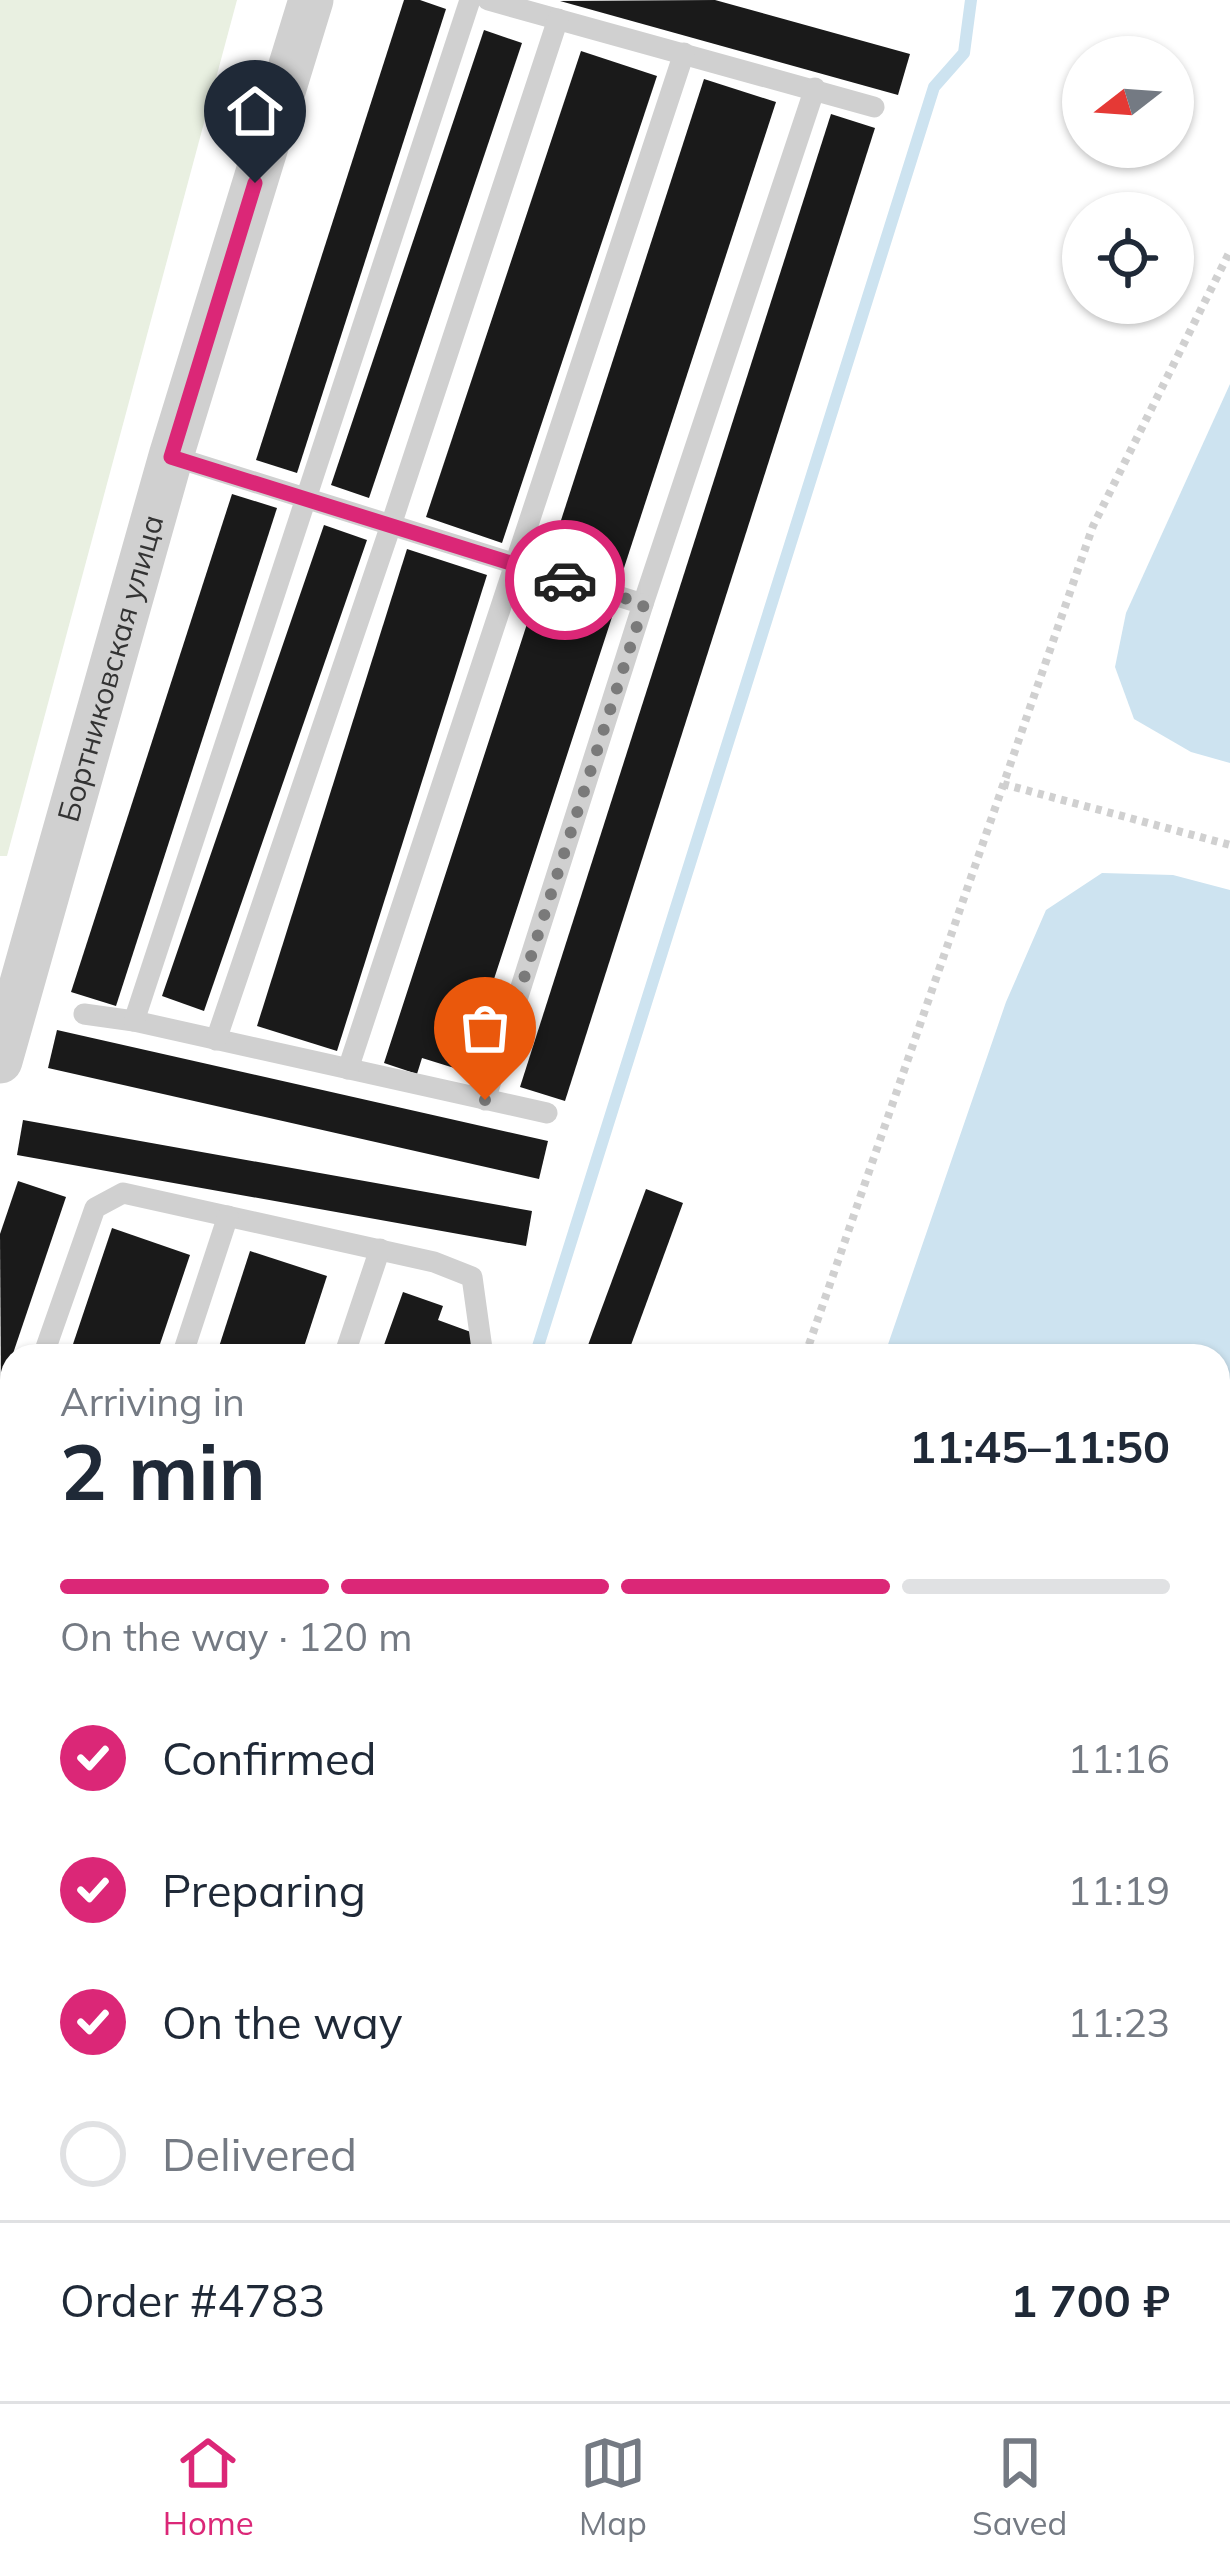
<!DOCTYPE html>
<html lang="en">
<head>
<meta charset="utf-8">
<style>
  body { margin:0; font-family:Mulish,sans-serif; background:#f6f6f7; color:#1f2937; height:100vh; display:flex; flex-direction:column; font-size:45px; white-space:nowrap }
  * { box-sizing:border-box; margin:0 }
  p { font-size:39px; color:#747a83 }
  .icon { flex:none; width:66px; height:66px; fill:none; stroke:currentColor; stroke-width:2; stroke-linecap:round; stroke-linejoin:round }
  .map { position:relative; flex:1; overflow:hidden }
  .sheet { position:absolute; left:0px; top:1344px; width:1230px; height:1059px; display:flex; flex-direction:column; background:#fff; border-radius:36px 36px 0 0; box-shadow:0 3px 9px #0004 }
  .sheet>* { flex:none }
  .needle { width:78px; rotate:253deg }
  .buttons { position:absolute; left:1062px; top:36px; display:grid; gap:24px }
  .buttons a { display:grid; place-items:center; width:132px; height:132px; border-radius:50%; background:#fff; box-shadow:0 3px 9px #0004; font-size:60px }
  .pin { position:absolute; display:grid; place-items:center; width:102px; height:102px; color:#fff; margin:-123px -51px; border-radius:50% 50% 50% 0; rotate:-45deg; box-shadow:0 0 12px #0007 }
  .pin .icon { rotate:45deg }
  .courier { position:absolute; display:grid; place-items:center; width:120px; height:120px; margin:-60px; border:9px solid #db2777; border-radius:50%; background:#fff; color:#222; box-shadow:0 3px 15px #0007 }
  .summary em { font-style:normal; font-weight:700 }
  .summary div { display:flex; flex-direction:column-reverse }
  .summary { display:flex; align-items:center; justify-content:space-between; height:204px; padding:0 60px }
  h1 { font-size:78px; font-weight:700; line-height:90px }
  .bar { display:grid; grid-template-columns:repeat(4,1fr); gap:18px 12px; align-content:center; height:144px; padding:0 60px }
  .bar i { height:15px; border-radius:9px; background:#e0e1e3 }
  .bar .on { background:#db2777 }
  .bar p { grid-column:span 4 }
  .line { display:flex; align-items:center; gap:30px; padding:0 60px; border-top:3px solid #e0e1e3 }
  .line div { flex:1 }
  ol { padding:0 60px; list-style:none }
  li { display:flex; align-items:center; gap:36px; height:132px }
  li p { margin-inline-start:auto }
  li .icon { padding:12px; border-radius:50%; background:#db2777; color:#fff; stroke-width:4 }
  li:last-child { color:#747a83 }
  li i { width:66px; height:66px; border:6px solid #e0e1e3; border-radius:50% }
  .tabs { display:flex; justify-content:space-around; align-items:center; height:168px; border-top:3px solid #e0e1e3; background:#fff; font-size:33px; color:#747a83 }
  .tabs a { display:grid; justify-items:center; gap:6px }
  .tabs .on { color:#db2777 }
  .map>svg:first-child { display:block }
  .green { fill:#e9f0e1 }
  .water { fill:#cde3f0 }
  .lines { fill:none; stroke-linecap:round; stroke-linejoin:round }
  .stream { stroke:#cde3f0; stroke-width:12 }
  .building { fill:#1a1a1a }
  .path { stroke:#d0d0d0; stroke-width:8; stroke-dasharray:6 6; stroke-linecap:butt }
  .service { stroke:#d0d0d0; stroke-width:21 }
  .minor { stroke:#d0d0d0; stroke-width:45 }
  .done { stroke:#7a7a7a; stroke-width:12; stroke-dasharray:0 21.6 }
  .route { stroke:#db2777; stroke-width:15 }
  .labels { text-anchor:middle; stroke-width:12; stroke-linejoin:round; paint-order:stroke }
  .street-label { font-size:30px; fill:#333; stroke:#fff }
</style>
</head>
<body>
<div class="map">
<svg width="1230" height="2401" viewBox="0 0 1230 2401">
  <rect width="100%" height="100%" fill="#fff"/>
  <!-- green -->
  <polygon class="green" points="0,0 237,0 7,856 0,856"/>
  <!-- water -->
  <g class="water">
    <polygon points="1230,384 1230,763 1191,752 1134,719 1115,667 1126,613"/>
    <polygon points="1102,873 1173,875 1230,890 1230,2230 1218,2225 1218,1356 884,1356 1006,1002 1046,910"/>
  </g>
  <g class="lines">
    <!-- stream -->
    <g class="stream">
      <polyline points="535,1356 934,87 964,53 971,0"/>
      <polyline points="1104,2391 1130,2401"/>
    </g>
  </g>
  <!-- building -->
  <g class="building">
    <polygon points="404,0 420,0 446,9 297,473 256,460"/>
    <polygon points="715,0 910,54 898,95 560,1"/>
    <polygon points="484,30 522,43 369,498 331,485"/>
    <polygon points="581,51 657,76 502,543 426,517"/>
    <polygon points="704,79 776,102 623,571 552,548"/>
    <polygon points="831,114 875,128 565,1101 520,1087"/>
    <polygon points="232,494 277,508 116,1006 71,992"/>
    <polygon points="324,525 367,540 204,1011 162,996"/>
    <polygon points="407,549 487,575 337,1051 257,1026"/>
    <polygon points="538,590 613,614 464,1071 422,1058 417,1074 384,1063"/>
    <polygon points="57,1030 548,1141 539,1179 48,1068"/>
    <polygon points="23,1120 532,1211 526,1246 17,1155"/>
    <polygon points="18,1181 66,1197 1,1389 0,1234"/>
    <polygon points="646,1189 683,1203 627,1356 584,1356"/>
    <polygon points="112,1228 190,1255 156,1356 69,1356"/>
    <polygon points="250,1251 327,1276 301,1356 216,1356"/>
    <polygon points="403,1292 443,1306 438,1320 479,1335 472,1356 380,1356"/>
    <polygon points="11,1527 12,1785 1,1818 0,1561"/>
    <polygon points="0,2020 12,2024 12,2110 0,2106"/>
  </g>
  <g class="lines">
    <!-- path -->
    <g class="path">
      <polyline points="1003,784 1230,845"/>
      <polyline points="805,1356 1093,526 1230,251"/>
      <polyline points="1218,2301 1230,2306"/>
      <polyline points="0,2302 12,2304"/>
    </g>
    <!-- service -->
    <g class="service">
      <polyline points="488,0 874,107"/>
      <polyline points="171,456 643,604 815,88"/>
      <polyline points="84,1014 134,1021 547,1113"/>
      <polyline points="134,1021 470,0"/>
      <polyline points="216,1040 391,525 558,19"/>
      <polyline points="348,1069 684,53"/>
      <polyline points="485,1100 643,604"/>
      <polyline points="43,1356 95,1208 123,1193 434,1262 472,1277 483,1356"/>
      <polyline points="182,1356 228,1216"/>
      <polyline points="344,1356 380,1249"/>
      <polyline points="0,1478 12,1444"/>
      <polyline points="0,1913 12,1876"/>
      <polyline points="0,2000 12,2005"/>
      <polyline points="0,2123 12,2125"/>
    </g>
    <!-- minor -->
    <path class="minor" id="s1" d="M0 1061 171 456 311 0"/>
  </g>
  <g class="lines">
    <!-- done -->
    <polyline class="done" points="485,1100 644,604 565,580"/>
    <!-- route -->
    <polyline class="route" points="255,183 171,457 565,580"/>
  </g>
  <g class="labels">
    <!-- street labels -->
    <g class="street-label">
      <text dy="10" stroke="none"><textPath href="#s1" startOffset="408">Бортниковская улица</textPath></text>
    </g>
  </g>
</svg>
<div class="buttons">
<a><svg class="needle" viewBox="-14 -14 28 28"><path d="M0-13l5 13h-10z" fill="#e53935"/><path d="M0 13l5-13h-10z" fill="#747a83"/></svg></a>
<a><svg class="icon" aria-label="locate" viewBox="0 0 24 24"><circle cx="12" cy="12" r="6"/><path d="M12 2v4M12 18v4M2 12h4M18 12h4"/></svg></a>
</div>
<div class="pin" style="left:485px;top:1100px;background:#ea580c"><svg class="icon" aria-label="bag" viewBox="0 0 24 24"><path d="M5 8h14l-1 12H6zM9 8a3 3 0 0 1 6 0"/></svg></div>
<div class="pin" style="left:255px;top:183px;background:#1f2937"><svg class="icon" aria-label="home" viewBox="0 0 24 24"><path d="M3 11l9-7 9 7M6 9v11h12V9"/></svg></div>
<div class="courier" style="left:565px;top:580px"><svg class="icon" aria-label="car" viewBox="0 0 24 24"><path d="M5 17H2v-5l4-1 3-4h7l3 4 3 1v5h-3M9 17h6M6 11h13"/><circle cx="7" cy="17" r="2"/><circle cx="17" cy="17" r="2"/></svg></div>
<section class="sheet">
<div class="summary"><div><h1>2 min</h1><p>Arriving in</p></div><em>11:45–11:50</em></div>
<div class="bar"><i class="on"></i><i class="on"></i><i class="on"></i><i></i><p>On the way · 120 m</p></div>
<ol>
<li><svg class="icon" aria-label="check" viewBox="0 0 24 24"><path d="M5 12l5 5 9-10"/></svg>Confirmed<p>11:16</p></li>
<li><svg class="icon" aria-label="check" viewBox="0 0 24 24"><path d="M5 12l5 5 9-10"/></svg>Preparing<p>11:19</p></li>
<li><svg class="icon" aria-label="check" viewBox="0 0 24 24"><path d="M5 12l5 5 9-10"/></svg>On the way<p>11:23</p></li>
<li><i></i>Delivered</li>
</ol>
<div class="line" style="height:156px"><div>Order #4783</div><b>1 700 ₽</b></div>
</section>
</div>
<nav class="tabs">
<a class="on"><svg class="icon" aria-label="home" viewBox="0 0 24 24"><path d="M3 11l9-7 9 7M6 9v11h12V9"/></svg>Home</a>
<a><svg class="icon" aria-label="map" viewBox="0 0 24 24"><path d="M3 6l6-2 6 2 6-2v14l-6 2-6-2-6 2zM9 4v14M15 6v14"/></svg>Map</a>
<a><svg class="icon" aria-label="saved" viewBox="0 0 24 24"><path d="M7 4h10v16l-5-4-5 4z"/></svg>Saved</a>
</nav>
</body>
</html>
